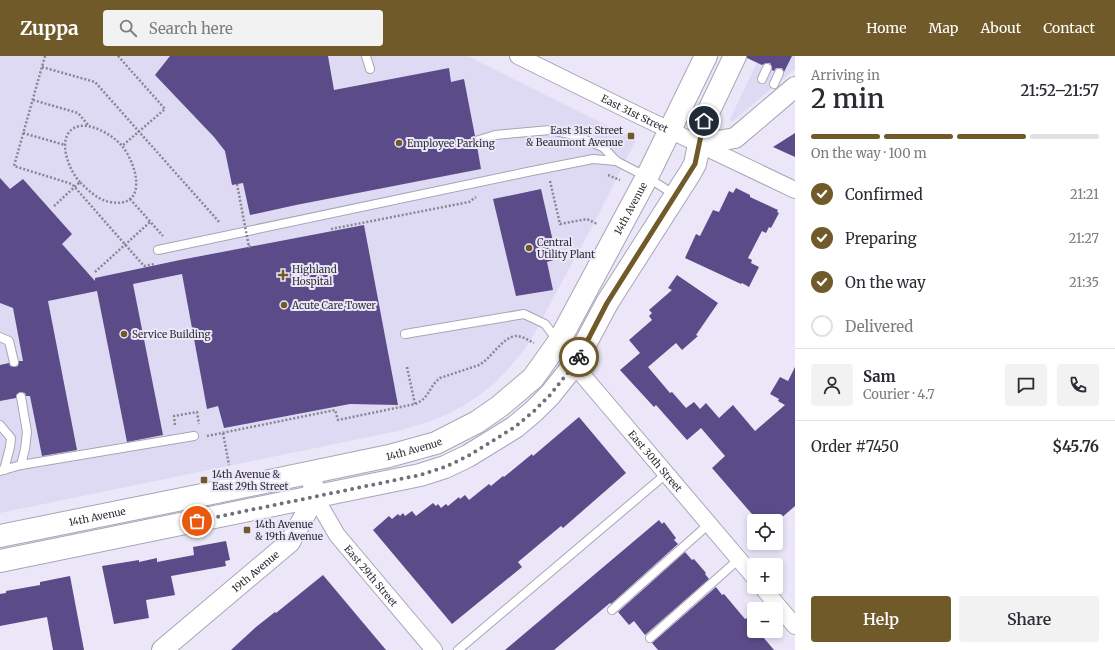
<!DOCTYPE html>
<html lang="en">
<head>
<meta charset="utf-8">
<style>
  body { margin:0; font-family:Merriweather,serif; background:#f2f2f3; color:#2b2b33; height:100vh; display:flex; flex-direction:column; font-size:15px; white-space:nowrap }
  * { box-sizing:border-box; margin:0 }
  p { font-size:13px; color:#7c7c81 }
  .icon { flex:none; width:22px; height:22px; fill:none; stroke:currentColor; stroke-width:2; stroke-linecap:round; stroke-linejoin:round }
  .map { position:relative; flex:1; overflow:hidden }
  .side { display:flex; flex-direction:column; background:#fff; width:320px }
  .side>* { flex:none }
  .buttons { position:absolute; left:747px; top:458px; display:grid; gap:8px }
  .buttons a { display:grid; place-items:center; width:36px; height:36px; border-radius:4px; background:#fff; box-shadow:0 2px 6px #0003; font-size:20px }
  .pin { position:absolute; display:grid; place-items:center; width:34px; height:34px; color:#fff; margin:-17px; border:2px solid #fff; border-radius:50%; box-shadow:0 1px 4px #0007 }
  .courier { position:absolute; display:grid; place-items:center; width:40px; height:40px; margin:-20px; border:3px solid #705a2a; border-radius:50%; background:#fff; color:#222; box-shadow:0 1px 5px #0007 }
  .summary em { font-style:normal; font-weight:600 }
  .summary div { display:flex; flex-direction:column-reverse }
  .summary { display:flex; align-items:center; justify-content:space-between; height:68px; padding:0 16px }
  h1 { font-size:26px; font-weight:600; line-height:30px }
  .bar { display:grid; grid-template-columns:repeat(4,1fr); gap:6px 4px; align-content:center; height:48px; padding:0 16px }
  .bar i { height:5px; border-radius:3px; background:#e1e1e2 }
  .bar .current { background:#705a2a }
  .bar p { grid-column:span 4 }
  .line { display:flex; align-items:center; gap:10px; padding:0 16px; border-top:1px solid #e1e1e2 }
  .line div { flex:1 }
  .round { display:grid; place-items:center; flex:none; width:42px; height:42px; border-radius:4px; background:#f2f2f3 }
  ol { padding:0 16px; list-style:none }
  li { display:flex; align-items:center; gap:12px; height:44px }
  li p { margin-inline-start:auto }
  li .icon { padding:4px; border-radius:50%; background:#705a2a; color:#fff; stroke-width:4 }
  li:last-child { color:#7c7c81 }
  li i { width:22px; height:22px; border:2px solid #e1e1e2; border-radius:50% }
  .button { display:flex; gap:8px; margin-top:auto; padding:8px 16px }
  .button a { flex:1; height:46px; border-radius:4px; background:#705a2a; color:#fff; font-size:16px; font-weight:600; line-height:46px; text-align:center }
  .button a+a { background:#f2f2f3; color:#2b2b33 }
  header { display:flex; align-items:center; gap:24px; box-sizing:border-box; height:56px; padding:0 20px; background:#705a2a; color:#fff }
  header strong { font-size:19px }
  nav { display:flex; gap:22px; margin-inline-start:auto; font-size:14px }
  .search { width:280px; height:36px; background:#f2f2f3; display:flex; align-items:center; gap:10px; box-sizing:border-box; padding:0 14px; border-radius:4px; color:#7c7c81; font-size:15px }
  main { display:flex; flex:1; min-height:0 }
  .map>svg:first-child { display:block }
  .built { fill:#dfdaf3 }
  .building { fill:#5c4b89 }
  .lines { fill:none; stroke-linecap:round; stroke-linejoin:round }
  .service-casing { stroke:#a8a5b6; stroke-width:10 }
  .minor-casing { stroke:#a8a5b6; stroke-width:18 }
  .tertiary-casing { stroke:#a8a5b6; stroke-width:22 }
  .secondary-casing { stroke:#a8a5b6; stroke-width:24 }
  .path { stroke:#888692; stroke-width:2.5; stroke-dasharray:2 2; stroke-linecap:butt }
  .service { stroke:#fff; stroke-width:8 }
  .minor { stroke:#fff; stroke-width:16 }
  .tertiary { stroke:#fff; stroke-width:20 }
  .secondary { stroke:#fff; stroke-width:22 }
  .path-bridge { stroke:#888692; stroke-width:2.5; stroke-dasharray:2 2; stroke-linecap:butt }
  .done { stroke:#716f7a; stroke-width:4; stroke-dasharray:0 7.2 }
  .route { stroke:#705a2a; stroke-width:5 }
  .poi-dot { fill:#705a2a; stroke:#ebe7f9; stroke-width:1.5 }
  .labels { text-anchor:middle; stroke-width:4; stroke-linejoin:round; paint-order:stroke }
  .street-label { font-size:10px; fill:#302f36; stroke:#ebe7f9 }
  .poi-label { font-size:10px; fill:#302f36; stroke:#ebe7f9; text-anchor:start }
</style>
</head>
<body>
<header>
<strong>Zuppa</strong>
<div class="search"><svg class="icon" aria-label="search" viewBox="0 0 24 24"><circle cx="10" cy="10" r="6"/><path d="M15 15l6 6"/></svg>Search here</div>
<nav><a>Home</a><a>Map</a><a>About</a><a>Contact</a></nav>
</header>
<main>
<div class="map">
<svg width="795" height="594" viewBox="0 0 795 594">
  <rect width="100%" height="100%" fill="#ebe7f9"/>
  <!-- built -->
  <g class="built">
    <polygon points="0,0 467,0 636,84 591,173 579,194 530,286 510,311 496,326 481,338 463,350 446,359 428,366 398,375 0,457"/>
    <polygon points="760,0 795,0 795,13 732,66 730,64 730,63"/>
  </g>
  <!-- building -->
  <g class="building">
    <polygon points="170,0 328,0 334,34 449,12 451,26 464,23 475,80 472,82 471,86 473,89 477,90 481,113 296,149 250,159 243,127 232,129 225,95 214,81 155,19"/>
    <polygon points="747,0 792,0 784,16 782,12 776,12 774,15 772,14 772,11 770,7 766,7 762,9 747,2"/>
    <polygon points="795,77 795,101 773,91"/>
    <polygon points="0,122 10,133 23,123 72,178 62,188 95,225 95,222 180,204 364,169 398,349 350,348 224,372 218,350 207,353 182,218 133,228 163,379 127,386 97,235 48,245 77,394 42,400 30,340 26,340 25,337 20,336 16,339 16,342 0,345 0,309 9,307 10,310 15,311 18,310 19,305 23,305 13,252 0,247"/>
    <polygon points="736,132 750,139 750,141 778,154 777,156 779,157 771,172 769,171 766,177 762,175 748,202 752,204 751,207 759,211 749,231 742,227 741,228 685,202 696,178 700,180 713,154 719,156 729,135 733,137"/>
    <polygon points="541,133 557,203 547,206 553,234 516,240 493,143"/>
    <polygon points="677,219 718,247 696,279 698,280 682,294 676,287 648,311 670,337 672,336 686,352 694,346 700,353 706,347 719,362 733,349 755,375 785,349 778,345 779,343 770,338 780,321 788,325 795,311 795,450 780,463 776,459 769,465 758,465 712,412 725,400 701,372 687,384 656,349 654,351 620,314 640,297 629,284 652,264 649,260 652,257 649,254 672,234 668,232"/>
    <polygon points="579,361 626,417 563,472 561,470 518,506 522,511 452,568 373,474 389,460 392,463 398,458 400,460 403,457 405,460 412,455 416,460 433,447 436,450 438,448 441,452 446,448 448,450 459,441 460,443 465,439 469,444 489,428 491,430 503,420 504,421 532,398 533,400"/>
    <polygon points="659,464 662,468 664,466 676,482 674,484 678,488 611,548 610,547 554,594 505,594"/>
    <polygon points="226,485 230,504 225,505 226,510 171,520 175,539 146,544 149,562 114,568 102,510 139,504 139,506 157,502 157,506 194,499 193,491"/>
    <polygon points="685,496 692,504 694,503 706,517 705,518 709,523 645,579 634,565 629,569 618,556"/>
    <polygon points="323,519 386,594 231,594 256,571 275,556 276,557"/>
    <polygon points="70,520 84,594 53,594 47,561 0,570 0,538 6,537 6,535 40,529 40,526"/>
    <polygon points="716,531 722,539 724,538 745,563 747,562 754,570 754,575 758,575 774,594 658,594 652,587"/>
  </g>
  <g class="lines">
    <!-- service casing -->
    <g class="service-casing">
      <g id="service">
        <polyline points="366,0 370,13"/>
        <polyline points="762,23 767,12"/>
        <polyline points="774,28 779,17"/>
        <polyline points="476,85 495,79 550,74 570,78 603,91 616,105 647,121 675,139"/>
        <polyline points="158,194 532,115 593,103 616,105"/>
        <polyline points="405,278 524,258 545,268 557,284"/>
        <polyline points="0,281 9,285 14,306"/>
        <polyline points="21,341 27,376 25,393 21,409"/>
        <polyline points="0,369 11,382 10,391 4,414"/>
        <polyline points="0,415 21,409 194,380"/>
        <polyline points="612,554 709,468"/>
        <polyline points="650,582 739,503"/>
        <polyline points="458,594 666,418"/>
      </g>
    </g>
    <!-- minor casing -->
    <g class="minor-casing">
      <g id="minor">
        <path id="s1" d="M518 0 640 60 795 134"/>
        <path id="s2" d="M558 287 574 309 754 521"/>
        <path id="s3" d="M315 441 337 479 434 594"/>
        <polyline points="762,531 795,570"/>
      </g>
    </g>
    <!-- tertiary casing -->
    <g class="tertiary-casing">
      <g id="tertiary">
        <polyline points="699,88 735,82 795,31"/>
        <path id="s4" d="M162 594 290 486 315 441 311 416"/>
      </g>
    </g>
    <!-- secondary casing -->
    <g class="secondary-casing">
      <g id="secondary">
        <path id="s5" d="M0 480 207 438 389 400 436 387 477 366 500 350 533 322 558 287 647 121 706 0"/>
        <polyline points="0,505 420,419 445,411 468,400 515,371 534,355 550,339 574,309 607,247 690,117 695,108 704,65 735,0"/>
      </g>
    </g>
    <!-- path -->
    <g class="path">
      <polyline points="45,0 14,110 72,128 144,210 155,208"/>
      <polyline points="118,0 165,53 122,90"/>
      <polyline points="42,11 95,26 220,167"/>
      <polyline points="33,44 78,57 89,70"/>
      <polyline points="23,77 65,89"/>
      <polyline points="608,119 620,124"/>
      <polyline points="550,125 560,168 587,163 597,168"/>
      <polyline points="130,143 163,180"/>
      <path d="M54 150 80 126C88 134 98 144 110 146 149 153 137 108 122 90 113 79 88 64 74 72 56 82 69 115 80 126"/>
      <polyline points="331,173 469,146 476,141"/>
      <polyline points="95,216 150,166"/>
      <polyline points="407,311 415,348"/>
      <polyline points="175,369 174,360 197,356 199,368"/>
      <polyline points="223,377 229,409"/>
      <path d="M207 380 335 354 338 364 415 348C430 342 429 330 440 322L479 309C491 303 502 281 516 280 522 280 528 284 534 287"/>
    </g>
    <!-- service -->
    <use href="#service" class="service"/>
    <!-- minor -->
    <use href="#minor" class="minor"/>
    <!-- tertiary -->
    <use href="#tertiary" class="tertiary"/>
    <!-- secondary -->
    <use href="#secondary" class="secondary"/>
    <!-- path-bridge -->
    <polyline class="path-bridge" points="237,128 249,191 251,189"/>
  </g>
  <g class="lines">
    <!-- done -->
    <polyline class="done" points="197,465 420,419 445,411 468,400 515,371 534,355 550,339 574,309 579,301"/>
    <!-- route -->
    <polyline class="route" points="579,301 607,247 695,108 704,65"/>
  </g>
  <!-- markers -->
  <g class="poi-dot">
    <rect x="627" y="76" width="8" height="8" rx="2"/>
    <circle cx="399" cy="87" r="4"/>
    <circle cx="529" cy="192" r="4"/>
    <path d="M281 213h4v4h4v4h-4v4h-4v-4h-4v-4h4z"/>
    <circle cx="284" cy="249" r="4"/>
    <circle cx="124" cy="278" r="4"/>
    <rect x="200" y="420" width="8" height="8" rx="2"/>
    <rect x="243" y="470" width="8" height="8" rx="2"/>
  </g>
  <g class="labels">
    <!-- street labels -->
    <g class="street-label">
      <text dy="4" stroke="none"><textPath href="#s1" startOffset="130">East 31st Street</textPath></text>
      <text dy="4" stroke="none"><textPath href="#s5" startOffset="759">14th Avenue</textPath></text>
      <text dy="4" stroke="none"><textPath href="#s5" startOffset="423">14th Avenue</textPath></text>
      <text dy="4" stroke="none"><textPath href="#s2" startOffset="153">East 30th Street</textPath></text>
      <text dy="4" stroke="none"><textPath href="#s5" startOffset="99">14th Avenue</textPath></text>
      <text dy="4" stroke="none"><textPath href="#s4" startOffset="122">19th Avenue</textPath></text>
      <text dy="4" stroke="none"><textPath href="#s3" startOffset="97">East 29th Street</textPath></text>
    </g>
    <!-- poi labels -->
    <g class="poi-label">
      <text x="623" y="78" text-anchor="end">East 31st Street<tspan x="623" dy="12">&amp; Beaumont Avenue</tspan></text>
      <text x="407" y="91">Employee Parking</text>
      <text x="537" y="190">Central<tspan x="537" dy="12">Utility Plant</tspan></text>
      <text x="292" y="217">Highland<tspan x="292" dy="12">Hospital</tspan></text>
      <text x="292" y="253">Acute Care Tower</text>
      <text x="132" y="282">Service Building</text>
      <text x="212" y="422">14th Avenue &amp;<tspan x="212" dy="12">East 29th Street</tspan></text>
      <text x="255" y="472">14th Avenue<tspan x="255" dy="12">&amp; 19th Avenue</tspan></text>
    </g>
  </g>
</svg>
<div class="buttons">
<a><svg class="icon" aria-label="locate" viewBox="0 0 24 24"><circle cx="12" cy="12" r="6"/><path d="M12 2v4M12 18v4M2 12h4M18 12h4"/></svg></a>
<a>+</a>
<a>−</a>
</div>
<div class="pin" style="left:197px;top:465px;background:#ea580c"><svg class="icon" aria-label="bag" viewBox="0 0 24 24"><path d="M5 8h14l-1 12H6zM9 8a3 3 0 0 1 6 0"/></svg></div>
<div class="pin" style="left:704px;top:65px;background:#1f2937"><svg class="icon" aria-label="home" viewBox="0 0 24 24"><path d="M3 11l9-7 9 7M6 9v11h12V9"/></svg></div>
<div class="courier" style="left:579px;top:301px"><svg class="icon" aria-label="bike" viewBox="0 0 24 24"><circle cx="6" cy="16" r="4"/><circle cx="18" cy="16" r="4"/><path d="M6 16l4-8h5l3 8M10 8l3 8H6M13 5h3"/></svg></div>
</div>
<section class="side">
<div class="summary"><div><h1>2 min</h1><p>Arriving in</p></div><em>21:52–21:57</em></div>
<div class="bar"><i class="current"></i><i class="current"></i><i class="current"></i><i></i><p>On the way · 100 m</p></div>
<ol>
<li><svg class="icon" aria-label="check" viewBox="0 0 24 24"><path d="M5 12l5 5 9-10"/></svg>Confirmed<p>21:21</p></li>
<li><svg class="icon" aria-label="check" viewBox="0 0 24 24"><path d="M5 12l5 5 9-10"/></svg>Preparing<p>21:27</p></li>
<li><svg class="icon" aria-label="check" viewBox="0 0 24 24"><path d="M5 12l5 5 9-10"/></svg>On the way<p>21:35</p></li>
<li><i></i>Delivered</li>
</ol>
<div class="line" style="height:72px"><a class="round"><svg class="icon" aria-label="person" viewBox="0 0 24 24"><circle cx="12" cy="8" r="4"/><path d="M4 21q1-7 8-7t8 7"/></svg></a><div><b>Sam</b><p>Courier · 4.7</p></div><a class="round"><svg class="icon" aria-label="chat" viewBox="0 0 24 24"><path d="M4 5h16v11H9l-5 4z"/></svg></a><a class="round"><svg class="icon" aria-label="phone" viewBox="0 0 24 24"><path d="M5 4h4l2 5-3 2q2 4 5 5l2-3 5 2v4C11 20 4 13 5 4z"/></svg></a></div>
<div class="line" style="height:52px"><div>Order #7450</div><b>$45.76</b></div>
<div class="button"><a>Help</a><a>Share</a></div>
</section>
</main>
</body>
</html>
